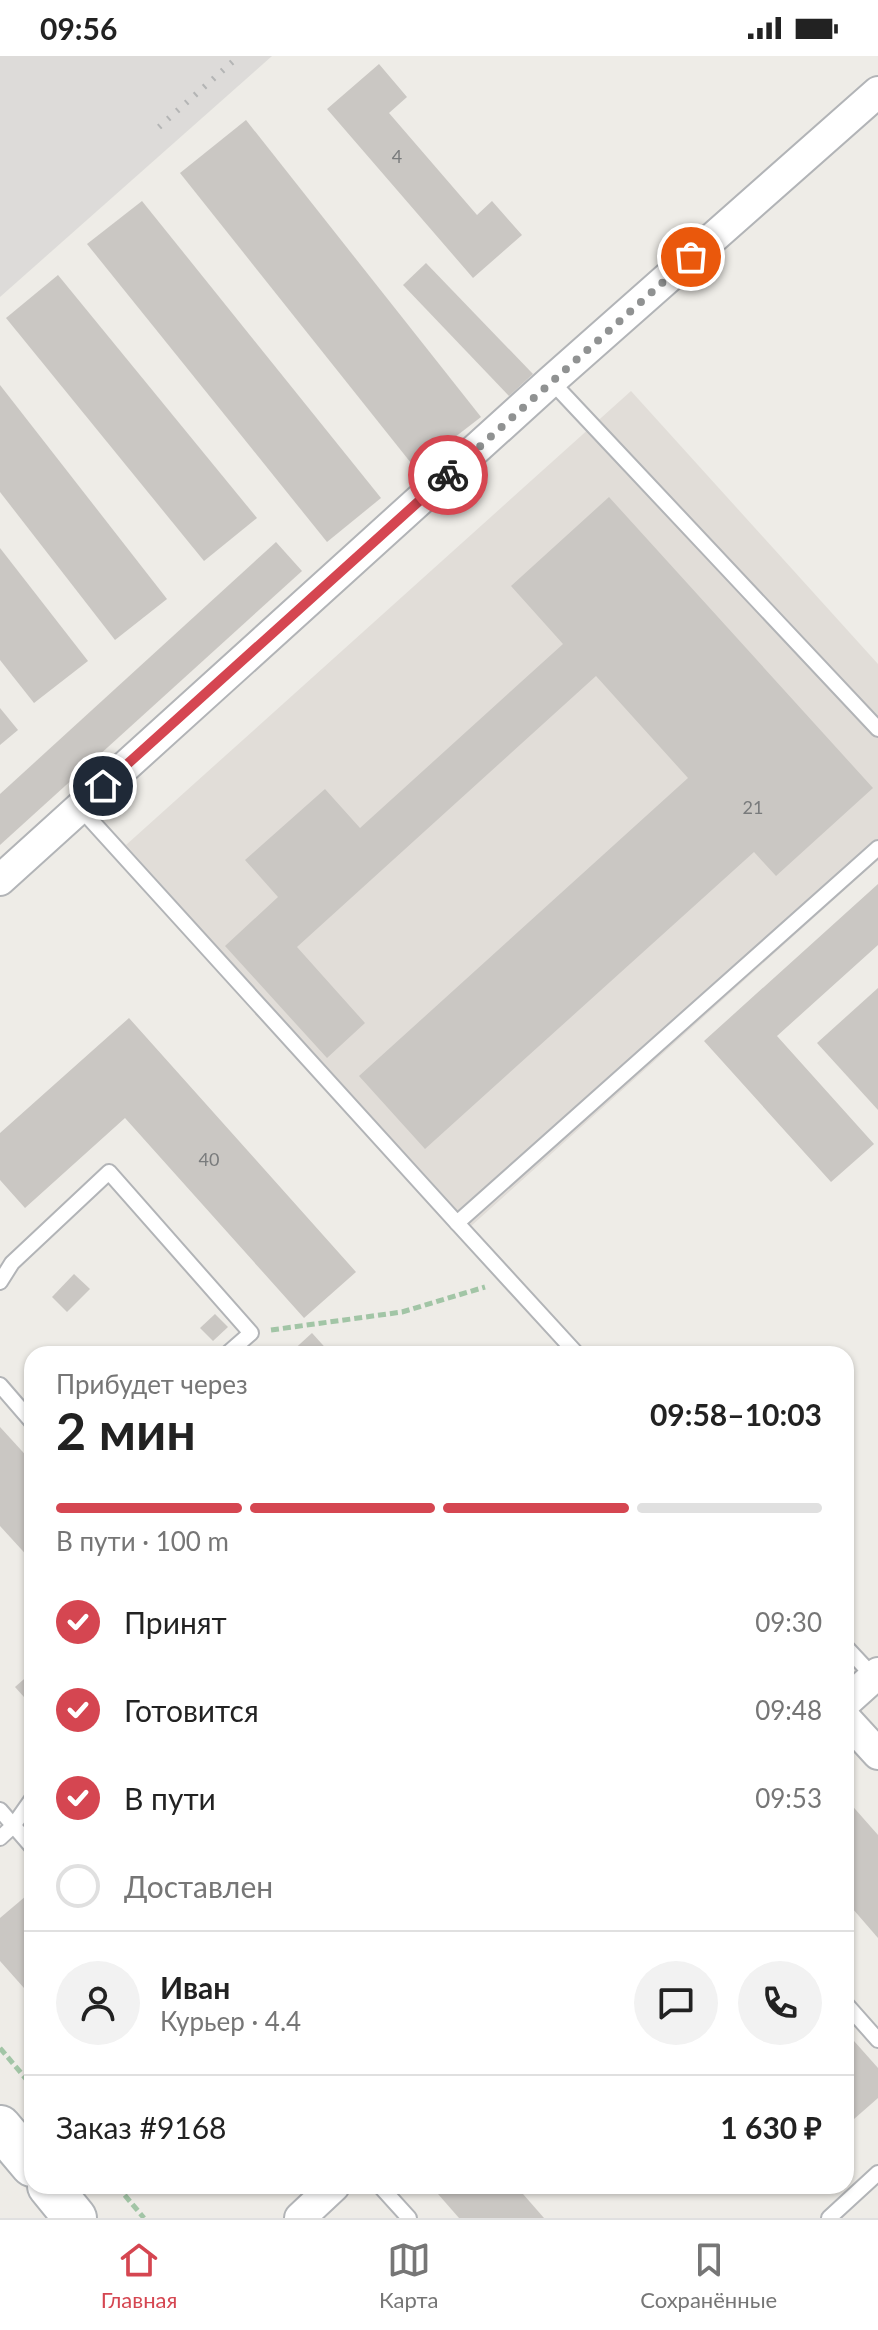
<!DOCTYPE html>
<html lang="ru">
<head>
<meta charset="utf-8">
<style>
  body { margin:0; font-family:Lato,sans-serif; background:#f2f2f2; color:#222; height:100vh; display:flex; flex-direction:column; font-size:30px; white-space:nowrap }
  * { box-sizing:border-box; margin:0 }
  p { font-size:26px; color:#767676 }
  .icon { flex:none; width:44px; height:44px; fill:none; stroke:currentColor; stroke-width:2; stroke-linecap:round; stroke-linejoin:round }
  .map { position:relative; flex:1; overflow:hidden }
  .panel { position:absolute; left:24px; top:1290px; width:830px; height:848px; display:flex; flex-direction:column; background:#fff; border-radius:24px; box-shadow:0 2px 6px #0004 }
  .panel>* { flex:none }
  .pin { position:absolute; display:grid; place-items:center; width:68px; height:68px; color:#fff; margin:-34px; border:4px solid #fff; border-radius:50%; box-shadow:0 2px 8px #0007 }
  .courier { position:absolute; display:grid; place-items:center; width:80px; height:80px; margin:-40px; border:6px solid #d54651; border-radius:50%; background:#fff; color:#222; box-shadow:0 2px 10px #0007 }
  .head em { font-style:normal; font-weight:700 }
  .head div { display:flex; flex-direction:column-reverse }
  .head { display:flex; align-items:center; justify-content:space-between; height:136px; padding:0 32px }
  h1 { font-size:52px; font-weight:700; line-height:60px }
  .bar { display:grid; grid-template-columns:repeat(4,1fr); gap:12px 8px; align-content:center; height:96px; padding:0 32px }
  .bar i { height:10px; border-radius:6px; background:#e0e0e0 }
  .bar .on { background:#d54651 }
  .bar p { grid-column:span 4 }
  .line { display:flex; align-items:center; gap:20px; padding:0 32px; border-top:2px solid #e0e0e0 }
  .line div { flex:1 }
  .round { display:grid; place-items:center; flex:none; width:84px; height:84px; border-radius:42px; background:#f2f2f2 }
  ol { padding:0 32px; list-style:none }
  li { display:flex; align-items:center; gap:24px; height:88px }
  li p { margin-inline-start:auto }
  li .icon { padding:8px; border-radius:50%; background:#d54651; color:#fff; stroke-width:4 }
  li:last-child { color:#767676 }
  li i { width:44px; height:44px; border:4px solid #e0e0e0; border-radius:50% }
  .status { display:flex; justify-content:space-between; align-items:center; height:56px; padding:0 40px; background:#fff; direction:ltr }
  .status svg { height:22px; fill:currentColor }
  .dock { display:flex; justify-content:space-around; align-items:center; height:112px; border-top:2px solid #e0e0e0; background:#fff; font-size:22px; color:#767676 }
  .dock a { display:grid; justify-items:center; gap:4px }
  .dock .on { color:#d54651 }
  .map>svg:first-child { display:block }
  .industrial { fill:#dddbd9 }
  .education { fill:#e1ddd8 }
  .building { fill:#cac7c3 }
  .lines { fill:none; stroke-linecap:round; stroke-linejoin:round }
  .service-casing { stroke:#b2b4b7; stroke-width:18 }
  .minor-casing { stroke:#b2b4b7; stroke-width:34 }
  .secondary-casing { stroke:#b1b4b7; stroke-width:46 }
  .path { stroke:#a2c5a6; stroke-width:5; stroke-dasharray:8 4; stroke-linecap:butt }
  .service { stroke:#fff; stroke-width:14 }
  .minor { stroke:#fff; stroke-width:30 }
  .secondary { stroke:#fff; stroke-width:42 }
  .rail { stroke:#b4b5b5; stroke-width:6; stroke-dasharray:2 10; stroke-linecap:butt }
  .done { stroke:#909292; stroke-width:8; stroke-dasharray:0 14.4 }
  .route { stroke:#d54651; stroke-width:10 }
  .labels { text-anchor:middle; stroke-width:8; stroke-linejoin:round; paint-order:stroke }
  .number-label { font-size:18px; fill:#797b7c }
</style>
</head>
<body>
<div class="status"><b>09:56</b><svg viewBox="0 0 49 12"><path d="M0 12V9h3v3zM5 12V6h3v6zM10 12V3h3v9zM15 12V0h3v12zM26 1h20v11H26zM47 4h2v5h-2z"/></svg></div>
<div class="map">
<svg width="878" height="2162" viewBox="0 0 878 2162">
  <rect width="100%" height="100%" fill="#eeece7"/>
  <!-- industrial -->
  <polygon class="industrial" points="0,0 272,0 0,241"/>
  <!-- education -->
  <polygon class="education" points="631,335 878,608 878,804 470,1171 126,789"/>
  <!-- building -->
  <g class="building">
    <polygon points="379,8 407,41 389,57 477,159 492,145 522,179 473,222 327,53"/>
    <polygon points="246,64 481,361 415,412 180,117"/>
    <polygon points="142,145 381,442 327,486 87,188"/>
    <polygon points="426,207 533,318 509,340 403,229"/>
    <polygon points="58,219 257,462 204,505 6,262"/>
    <polygon points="0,329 167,543 115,584 0,436"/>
    <polygon points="609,441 873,732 776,820 754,796 425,1093 359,1020 688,722 596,620 297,891 365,967 327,1002 225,890 278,841 245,804 325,733 360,772 563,588 511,530"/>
    <polygon points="276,486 302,515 0,789 0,738"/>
    <polygon points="0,492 88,605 34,647 0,604"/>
    <polygon points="0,652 18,674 0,689"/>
    <polygon points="878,828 878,889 777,980 874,1088 831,1126 704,985"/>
    <polygon points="878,932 878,1054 817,987"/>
    <polygon points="129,962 356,1216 304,1262 125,1062 25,1152 0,1124 0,1077"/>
    <polygon points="74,1218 90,1233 67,1256 52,1241"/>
    <polygon points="215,1258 228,1271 213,1285 200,1272"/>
    <polygon points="312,1277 331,1298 289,1298"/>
    <polygon points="0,1371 32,1406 32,1505 0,1470"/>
    <polygon points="32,1616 32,1650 15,1631"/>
    <polygon points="848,1745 878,1779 878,1882 846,1845"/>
    <polygon points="26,1840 32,1847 32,1941 0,1905 0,1862"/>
    <polygon points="846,1976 878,2012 878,2042 846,2070"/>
    <polygon points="431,2130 516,2130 544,2162 459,2162"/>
  </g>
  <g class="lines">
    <!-- service casing -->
    <g class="service-casing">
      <g id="service">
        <polyline points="551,325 878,673"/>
        <polyline points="80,752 457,1167 878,792"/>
        <polyline points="457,1167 577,1298"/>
        <polyline points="0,1226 12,1207 109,1116 251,1277 227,1298"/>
        <polyline points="0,1329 32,1366"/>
        <polyline points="846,1591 874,1621"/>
        <polyline points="0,1754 32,1791"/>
        <polyline points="0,1782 13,1770 32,1743"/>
        <polyline points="846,1948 878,1984"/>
        <polyline points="380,2130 409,2162"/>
        <polyline points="829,2162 878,2117"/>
      </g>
    </g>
    <!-- minor casing -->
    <g class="minor-casing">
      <g id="minor">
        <polyline points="0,824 551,325 878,36"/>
        <polyline points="846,1646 878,1617"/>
        <polyline points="846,1663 878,1698"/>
        <polyline points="300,2162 334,2130"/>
      </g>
    </g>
    <!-- secondary casing -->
    <g class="secondary-casing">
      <g id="secondary">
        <polyline points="0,2071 32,2109"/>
        <polyline points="49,2130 75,2162"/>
      </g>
    </g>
    <!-- path -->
    <g class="path">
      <polyline points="271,1274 402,1256 485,1231"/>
      <polyline points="0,1992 32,2030"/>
      <polyline points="117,2130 144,2162"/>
    </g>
    <!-- service -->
    <use href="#service" class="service"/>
    <!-- minor -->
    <use href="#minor" class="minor"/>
    <!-- secondary -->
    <use href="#secondary" class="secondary"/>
    <!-- rail -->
    <polyline class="rail" points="159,71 239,0"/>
  </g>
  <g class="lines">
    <!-- done -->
    <polyline class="done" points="448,419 691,201"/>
    <!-- route -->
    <polyline class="route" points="103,730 448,419"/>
  </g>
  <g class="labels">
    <!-- number labels -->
    <g class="number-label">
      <text x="397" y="107">4</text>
      <text x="753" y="758">21</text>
      <text x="209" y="1110">40</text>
    </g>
  </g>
</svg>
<div class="pin" style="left:691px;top:201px;background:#ea580c"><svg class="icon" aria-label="bag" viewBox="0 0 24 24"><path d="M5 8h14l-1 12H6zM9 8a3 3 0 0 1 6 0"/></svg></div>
<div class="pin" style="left:103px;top:730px;background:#1f2937"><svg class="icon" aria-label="home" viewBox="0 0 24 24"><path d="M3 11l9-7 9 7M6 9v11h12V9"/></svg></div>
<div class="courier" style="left:448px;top:419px"><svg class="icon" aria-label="bike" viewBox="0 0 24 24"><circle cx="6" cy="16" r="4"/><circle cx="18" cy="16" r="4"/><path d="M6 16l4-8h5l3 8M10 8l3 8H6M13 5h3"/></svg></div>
<section class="panel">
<div class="head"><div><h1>2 мин</h1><p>Прибудет через</p></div><em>09:58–10:03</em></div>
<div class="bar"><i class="on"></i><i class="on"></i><i class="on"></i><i></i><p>В пути · 100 m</p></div>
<ol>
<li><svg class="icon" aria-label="check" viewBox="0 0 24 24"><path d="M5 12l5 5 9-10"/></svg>Принят<p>09:30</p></li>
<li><svg class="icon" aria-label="check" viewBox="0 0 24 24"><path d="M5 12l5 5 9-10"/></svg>Готовится<p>09:48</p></li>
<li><svg class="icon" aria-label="check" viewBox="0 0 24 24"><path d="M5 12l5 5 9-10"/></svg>В пути<p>09:53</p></li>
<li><i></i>Доставлен</li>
</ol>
<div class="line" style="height:144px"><a class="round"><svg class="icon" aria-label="person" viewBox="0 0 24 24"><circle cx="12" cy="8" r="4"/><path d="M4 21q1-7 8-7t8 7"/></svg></a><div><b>Иван</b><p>Курьер · 4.4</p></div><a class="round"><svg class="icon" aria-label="chat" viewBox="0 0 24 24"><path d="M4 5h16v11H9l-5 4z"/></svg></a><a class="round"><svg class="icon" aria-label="phone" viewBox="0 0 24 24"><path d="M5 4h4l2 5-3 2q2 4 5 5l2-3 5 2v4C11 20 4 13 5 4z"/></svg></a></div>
<div class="line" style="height:104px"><div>Заказ #9168</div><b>1 630 ₽</b></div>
</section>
</div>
<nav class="dock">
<a class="on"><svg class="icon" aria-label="home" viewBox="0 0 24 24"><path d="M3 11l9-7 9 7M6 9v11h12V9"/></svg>Главная</a>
<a><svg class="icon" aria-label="map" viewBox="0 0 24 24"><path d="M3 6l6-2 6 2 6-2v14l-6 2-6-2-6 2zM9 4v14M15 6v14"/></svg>Карта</a>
<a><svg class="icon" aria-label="saved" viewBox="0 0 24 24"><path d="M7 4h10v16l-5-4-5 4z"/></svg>Сохранённые</a>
</nav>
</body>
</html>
